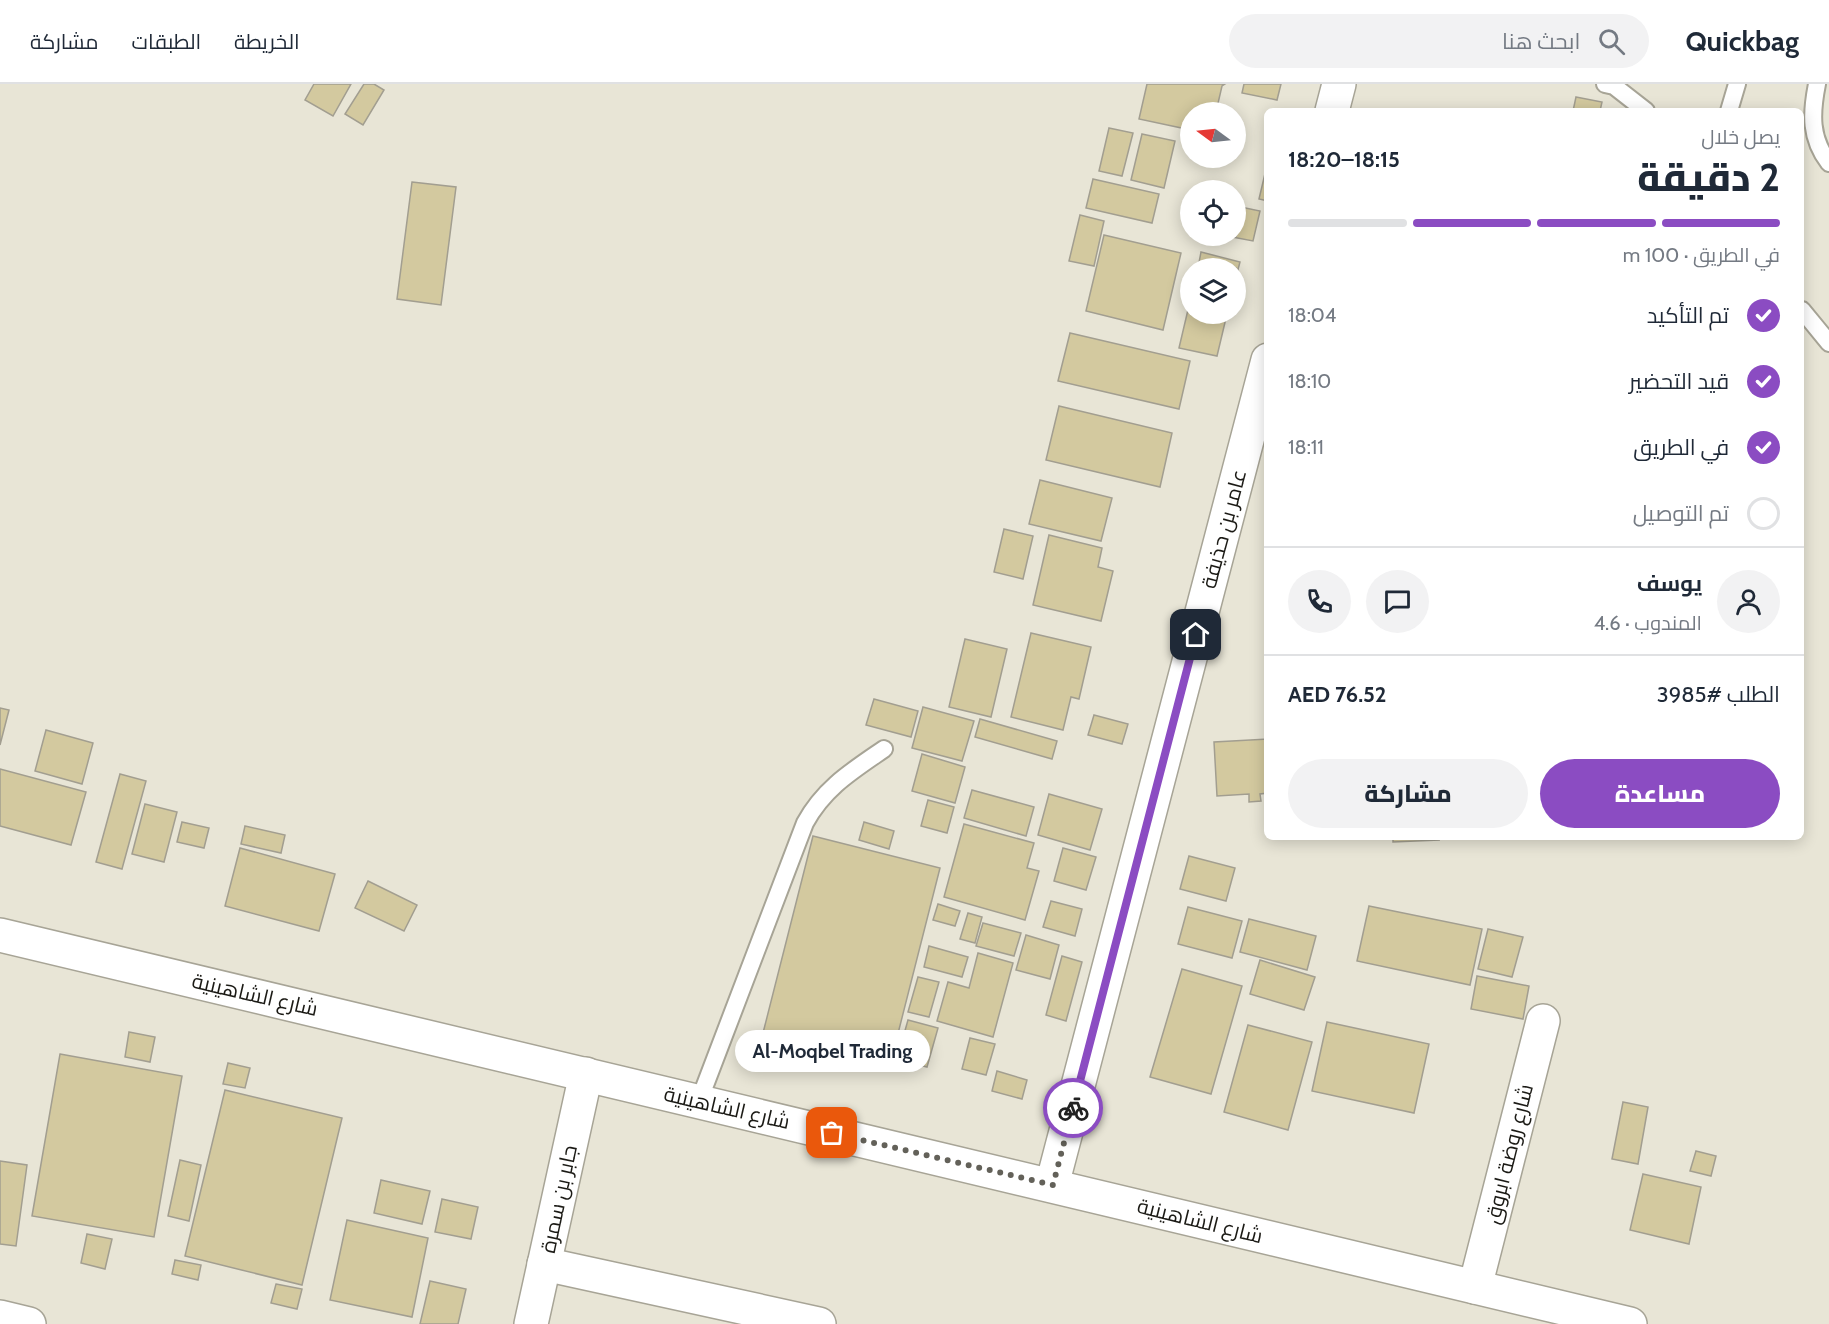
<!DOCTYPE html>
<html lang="ar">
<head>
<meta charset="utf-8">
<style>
  body { margin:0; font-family:Cabin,Cairo,sans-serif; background:#f2f2f3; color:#1f2937; direction:rtl; height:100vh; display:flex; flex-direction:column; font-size:22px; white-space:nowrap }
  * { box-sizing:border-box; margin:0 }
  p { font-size:20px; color:#747a83 }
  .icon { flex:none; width:33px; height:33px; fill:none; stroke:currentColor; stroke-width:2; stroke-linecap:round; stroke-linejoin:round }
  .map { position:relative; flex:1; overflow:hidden; direction:ltr }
  .sheet { position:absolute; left:1264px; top:24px; width:540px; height:732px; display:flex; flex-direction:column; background:#fff; border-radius:9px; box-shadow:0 3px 15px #0003; direction:rtl }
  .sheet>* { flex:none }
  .needle { width:39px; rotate:285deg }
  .tools { position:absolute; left:1180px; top:18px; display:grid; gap:12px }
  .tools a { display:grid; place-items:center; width:66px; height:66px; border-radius:50%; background:#fff; box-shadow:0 3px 15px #0003; font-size:30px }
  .pin { position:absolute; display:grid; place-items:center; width:51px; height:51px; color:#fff; margin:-26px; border-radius:12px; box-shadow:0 3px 9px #0006 }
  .courier { position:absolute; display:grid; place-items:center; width:60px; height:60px; margin:-30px; border:4px solid #8b4cc2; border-radius:50%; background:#fff; color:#222; box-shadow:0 2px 8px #0007 }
  .bubble { position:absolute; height:42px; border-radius:21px; background:#fff; box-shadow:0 3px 15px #0003; font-size:20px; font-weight:800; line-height:42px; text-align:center; direction:rtl }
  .overview em { font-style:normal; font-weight:800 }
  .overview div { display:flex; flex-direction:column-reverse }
  .overview { display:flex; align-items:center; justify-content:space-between; height:102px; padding:0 24px }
  h1 { font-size:39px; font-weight:800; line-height:45px }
  .bar { display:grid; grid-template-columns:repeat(4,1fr); gap:9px 6px; align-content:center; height:72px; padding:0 24px }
  .bar i { height:8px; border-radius:4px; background:#e0e1e3 }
  .bar .current { background:#8b4cc2 }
  .bar p { grid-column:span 4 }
  .line { display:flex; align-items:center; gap:15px; padding:0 24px; border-top:2px solid #e0e1e3 }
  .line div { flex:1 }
  .round { display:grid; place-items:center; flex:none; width:63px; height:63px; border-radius:32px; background:#f2f2f3 }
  ol { padding:0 24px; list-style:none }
  li { display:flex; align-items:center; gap:18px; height:66px }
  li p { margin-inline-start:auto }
  li .icon { padding:6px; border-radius:50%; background:#8b4cc2; color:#fff; stroke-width:4 }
  li:last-child { color:#747a83 }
  li i { width:33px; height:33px; border:3px solid #e0e1e3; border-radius:50% }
  .cta { display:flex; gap:12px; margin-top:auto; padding:12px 24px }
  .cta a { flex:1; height:69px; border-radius:36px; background:#8b4cc2; color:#fff; font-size:24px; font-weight:800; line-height:69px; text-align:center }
  .cta a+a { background:#f2f2f3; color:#1f2937 }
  header { display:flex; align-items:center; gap:36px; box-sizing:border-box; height:84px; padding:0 30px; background:#fff; border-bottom:2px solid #e0e1e3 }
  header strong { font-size:28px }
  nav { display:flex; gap:33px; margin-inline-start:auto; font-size:21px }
  .search { width:420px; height:54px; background:#f2f2f3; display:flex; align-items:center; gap:15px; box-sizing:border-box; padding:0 21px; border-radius:33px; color:#747a83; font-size:22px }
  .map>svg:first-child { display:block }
  .building { fill:#d3c99f; stroke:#a29e90; stroke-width:1.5 }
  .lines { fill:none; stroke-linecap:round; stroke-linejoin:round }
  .lane-casing { stroke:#a7a496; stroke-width:20 }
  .street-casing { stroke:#a7a496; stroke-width:36 }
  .secondary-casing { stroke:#a7a496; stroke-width:36 }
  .lane { stroke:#fff; stroke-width:16 }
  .street { stroke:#fff; stroke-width:33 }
  .secondary { stroke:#fff; stroke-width:33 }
  .done { stroke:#636159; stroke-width:6; stroke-dasharray:0 10.8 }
  .route { stroke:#8b4cc2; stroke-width:8 }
  .labels { text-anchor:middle; stroke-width:5; stroke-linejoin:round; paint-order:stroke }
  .street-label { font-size:21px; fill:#1b1a15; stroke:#fff }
</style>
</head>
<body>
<header>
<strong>Quickbag</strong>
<div class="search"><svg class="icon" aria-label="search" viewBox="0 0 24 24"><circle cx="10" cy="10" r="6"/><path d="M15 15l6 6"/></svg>ابحث هنا</div>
<nav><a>الخريطة</a><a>الطبقات</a><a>مشاركة</a></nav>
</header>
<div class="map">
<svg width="1829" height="1240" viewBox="0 0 1829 1240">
  <rect width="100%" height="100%" fill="#e8e5d6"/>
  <!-- building -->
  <g class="building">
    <polygon points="314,0 351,0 333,32 305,16"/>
    <polygon points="364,0 374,0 384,6 363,41 345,30"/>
    <polygon points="1147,0 1225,0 1222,2 1216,28 1205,26 1204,28 1191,28 1191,46 1139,35"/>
    <polygon points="1244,0 1281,0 1277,16 1242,9"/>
    <polygon points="1576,13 1602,18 1600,27 1573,27"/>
    <polygon points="1109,44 1133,49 1122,92 1099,87"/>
    <polygon points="1142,50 1175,57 1164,104 1131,96"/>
    <polygon points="1268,77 1268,117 1259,115"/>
    <polygon points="1093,95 1159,110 1152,139 1086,124"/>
    <polygon points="412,98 456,103 441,221 397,215"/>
    <polygon points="1236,122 1260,127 1253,157 1227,152 1236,152"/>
    <polygon points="1080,131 1104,137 1094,182 1069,177"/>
    <polygon points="1104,151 1181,169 1163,246 1086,227"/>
    <polygon points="1201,168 1240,178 1236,193 1236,184 1198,184"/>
    <polygon points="1191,213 1191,230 1227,230 1217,272 1179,264"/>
    <polygon points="1070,249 1190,277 1179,325 1058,297"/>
    <polygon points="1059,322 1172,349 1160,403 1046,376"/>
    <polygon points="1040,396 1112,414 1101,457 1029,440"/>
    <polygon points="1004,445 1033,452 1023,495 994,488"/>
    <polygon points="1049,451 1102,464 1098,483 1113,487 1101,537 1033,521"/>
    <polygon points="1031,549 1091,563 1079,615 1071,613 1063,646 1011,633"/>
    <polygon points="965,555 1007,565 991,633 949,623"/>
    <polygon points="874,615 918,627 911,653 866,641"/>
    <polygon points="923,623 974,637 962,677 912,664"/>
    <polygon points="0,624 9,626 0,661"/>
    <polygon points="1094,631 1128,640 1122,660 1088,651"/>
    <polygon points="980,635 1057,657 1052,675 975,653"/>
    <polygon points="46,646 93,659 82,700 35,687"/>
    <polygon points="1268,655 1268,709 1260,710 1261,717 1249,718 1249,710 1217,712 1214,658"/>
    <polygon points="922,670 965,683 955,719 912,707"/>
    <polygon points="0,685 86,708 71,761 0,742"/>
    <polygon points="120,690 146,697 122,785 96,778"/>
    <polygon points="972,706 1034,723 1026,752 964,734"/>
    <polygon points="1049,710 1102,725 1090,766 1038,751"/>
    <polygon points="928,716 954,723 947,749 921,742"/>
    <polygon points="145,720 177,728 164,778 132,770"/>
    <polygon points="182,738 209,744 204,764 177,758"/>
    <polygon points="864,738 894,747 889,765 859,756"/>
    <polygon points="964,740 1034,759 1027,784 1039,787 1025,836 944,813"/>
    <polygon points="245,742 285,751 281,769 241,760"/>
    <polygon points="813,752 940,784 890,981 763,949"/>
    <polygon points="1393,753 1438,753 1439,756 1393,758"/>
    <polygon points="240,764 335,790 319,847 225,822"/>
    <polygon points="1063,764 1096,773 1086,806 1054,797"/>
    <polygon points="1189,772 1235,784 1226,817 1180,805"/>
    <polygon points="368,797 417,821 404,847 355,824"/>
    <polygon points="1051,817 1082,825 1075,852 1043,843"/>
    <polygon points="938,820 960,827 955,842 933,836"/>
    <polygon points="1369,822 1482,845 1470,901 1357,877"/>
    <polygon points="1188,823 1242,837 1232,874 1178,860"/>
    <polygon points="968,829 982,833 975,859 960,855"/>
    <polygon points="1249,835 1316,852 1307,886 1240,868"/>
    <polygon points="983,839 1021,849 1014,872 976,862"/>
    <polygon points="1488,845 1523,853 1512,893 1478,885"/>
    <polygon points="1026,851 1059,861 1050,895 1016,886"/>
    <polygon points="929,862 968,873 962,893 924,883"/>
    <polygon points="978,869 1013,879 993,953 937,937 948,898 969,904"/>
    <polygon points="1062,872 1082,878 1066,937 1046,931"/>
    <polygon points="1260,876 1315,893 1304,926 1250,910"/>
    <polygon points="1182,885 1242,902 1211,1010 1150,993"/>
    <polygon points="1477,892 1529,902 1523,935 1471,925"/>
    <polygon points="918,893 939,898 929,933 908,928"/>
    <polygon points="908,936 938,944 927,983 897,975"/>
    <polygon points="1327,938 1429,960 1414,1029 1312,1007"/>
    <polygon points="1248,941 1312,958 1288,1046 1224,1028"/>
    <polygon points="129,948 155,953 150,978 125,973"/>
    <polygon points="970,954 995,960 986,991 962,985"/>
    <polygon points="60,970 182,992 154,1153 32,1132"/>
    <polygon points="228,979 250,984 245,1004 223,1000"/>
    <polygon points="997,987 1027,996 1022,1015 992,1007"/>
    <polygon points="225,1006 342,1034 302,1201 185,1172"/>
    <polygon points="1623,1018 1648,1023 1638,1080 1612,1075"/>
    <polygon points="1696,1067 1716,1072 1711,1092 1690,1087"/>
    <polygon points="180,1076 201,1081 189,1137 168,1132"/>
    <polygon points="0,1077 27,1081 16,1162 0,1160"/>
    <polygon points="1643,1090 1701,1103 1689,1160 1630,1146"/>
    <polygon points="381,1096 430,1107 422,1140 374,1129"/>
    <polygon points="442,1115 478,1123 471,1155 435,1148"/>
    <polygon points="347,1136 428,1154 412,1233 330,1216"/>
    <polygon points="87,1150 112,1155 105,1185 81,1179"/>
    <polygon points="175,1176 201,1181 198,1196 172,1190"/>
    <polygon points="430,1197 466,1205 458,1240 420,1240"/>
    <polygon points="276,1200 302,1205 297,1225 271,1219"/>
  </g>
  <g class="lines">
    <!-- lane casing -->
    <g class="lane-casing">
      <g id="lane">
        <polyline points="1605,0 1614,2 1646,27"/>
        <path d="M1817 0C1811 30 1810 54 1829 79"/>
        <polyline points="1729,27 1737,0"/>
        <polyline points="1802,226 1829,259"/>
        <path d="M699 1017 805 739C824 704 852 687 884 665"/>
      </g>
    </g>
    <!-- street casing -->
    <g class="street-casing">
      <g id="street">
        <polyline points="1332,27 1339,0"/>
        <polyline points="1052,1101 1268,276"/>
        <polyline points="544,1180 819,1240"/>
        <polyline points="1475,1203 1543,937"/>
        <polyline points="0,1233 29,1240"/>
        <polyline points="531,1240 586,990"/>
      </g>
    </g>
    <!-- secondary casing -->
    <g class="secondary-casing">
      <polyline id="secondary" points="0,851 1630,1240"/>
    </g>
    <!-- lane -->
    <use href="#lane" class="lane"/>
    <!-- street -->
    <use href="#street" class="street"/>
    <!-- secondary -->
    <use href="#secondary" class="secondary"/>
  </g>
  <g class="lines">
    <!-- done -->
    <polyline class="done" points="832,1049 1053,1101 1073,1024"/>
    <!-- route -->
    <polyline class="route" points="1073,1024 1196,551"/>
  </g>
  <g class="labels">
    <!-- street labels -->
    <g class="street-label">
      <text transform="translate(1224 445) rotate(-75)" y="7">عامر بن حذيفة</text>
      <text transform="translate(255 911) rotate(13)" y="7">شارع الشاهينية</text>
      <text transform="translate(727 1024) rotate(13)" y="7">شارع الشاهينية</text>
      <text transform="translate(1509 1070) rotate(-76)" y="7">شارع روضة ابروق</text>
      <text transform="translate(559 1115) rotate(-78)" y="7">جابر بن سمرة</text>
      <text transform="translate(1200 1137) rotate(14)" y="7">شارع الشاهينية</text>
    </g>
  </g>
</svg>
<div class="tools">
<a><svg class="needle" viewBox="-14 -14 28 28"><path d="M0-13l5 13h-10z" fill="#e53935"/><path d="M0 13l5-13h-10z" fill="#747a83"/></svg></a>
<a><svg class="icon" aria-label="locate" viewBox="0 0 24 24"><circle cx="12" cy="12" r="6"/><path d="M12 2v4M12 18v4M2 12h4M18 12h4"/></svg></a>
<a><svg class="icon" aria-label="layers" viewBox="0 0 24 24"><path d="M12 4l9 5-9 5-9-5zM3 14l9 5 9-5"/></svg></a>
</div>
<div class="pin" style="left:832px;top:1049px;background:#ea580c"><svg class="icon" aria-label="bag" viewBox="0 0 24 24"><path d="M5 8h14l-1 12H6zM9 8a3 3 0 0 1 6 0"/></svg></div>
<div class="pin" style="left:1196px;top:551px;background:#1f2937"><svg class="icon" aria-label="home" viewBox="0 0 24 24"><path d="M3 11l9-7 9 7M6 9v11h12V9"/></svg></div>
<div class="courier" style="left:1073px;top:1024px"><svg class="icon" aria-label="bike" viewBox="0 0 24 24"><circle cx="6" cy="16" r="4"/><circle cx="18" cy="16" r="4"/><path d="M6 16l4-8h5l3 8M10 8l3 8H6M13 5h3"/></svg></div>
<div class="bubble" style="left:735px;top:946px;width:195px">Al-Moqbel Trading</div>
<section class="sheet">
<div class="overview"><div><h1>2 دقيقة</h1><p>يصل خلال</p></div><em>18:15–18:20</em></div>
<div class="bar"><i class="current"></i><i class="current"></i><i class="current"></i><i></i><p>في الطريق · 100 m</p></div>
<ol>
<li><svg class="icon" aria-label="check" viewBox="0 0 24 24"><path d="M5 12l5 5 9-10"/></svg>تم التأكيد<p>18:04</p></li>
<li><svg class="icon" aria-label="check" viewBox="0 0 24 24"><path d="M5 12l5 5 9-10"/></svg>قيد التحضير<p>18:10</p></li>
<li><svg class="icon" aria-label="check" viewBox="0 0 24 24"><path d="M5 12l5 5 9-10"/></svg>في الطريق<p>18:11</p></li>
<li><i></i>تم التوصيل</li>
</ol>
<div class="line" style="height:108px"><a class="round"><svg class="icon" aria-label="person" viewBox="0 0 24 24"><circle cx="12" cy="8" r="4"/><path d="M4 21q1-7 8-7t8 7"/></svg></a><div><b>يوسف</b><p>المندوب · 4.6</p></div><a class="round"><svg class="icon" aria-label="chat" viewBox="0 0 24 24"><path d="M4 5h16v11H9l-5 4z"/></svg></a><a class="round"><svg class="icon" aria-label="phone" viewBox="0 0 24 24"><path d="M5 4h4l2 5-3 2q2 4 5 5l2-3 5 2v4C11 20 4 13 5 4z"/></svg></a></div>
<div class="line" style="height:78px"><div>الطلب #3985</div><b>AED 76.52</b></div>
<div class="cta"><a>مساعدة</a><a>مشاركة</a></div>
</section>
</div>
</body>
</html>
